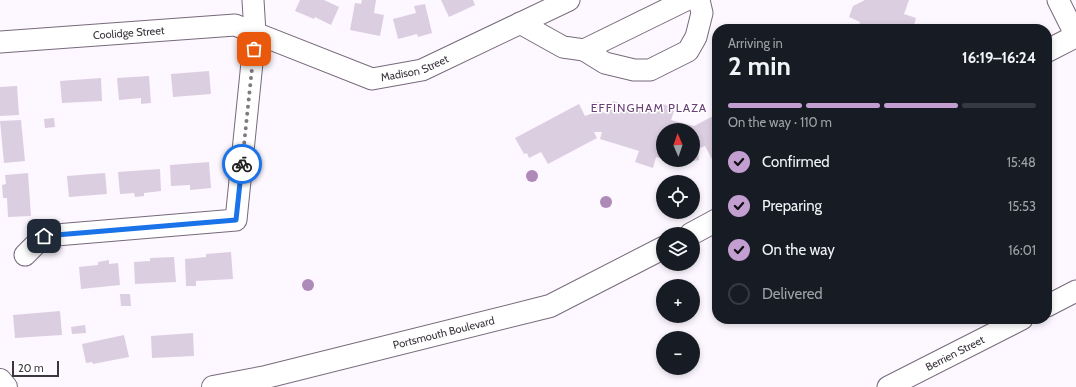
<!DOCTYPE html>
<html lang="en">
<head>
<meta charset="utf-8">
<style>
  body { margin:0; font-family:Cabin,sans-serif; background:#20242c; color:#f1f3f6; height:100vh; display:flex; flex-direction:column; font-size:15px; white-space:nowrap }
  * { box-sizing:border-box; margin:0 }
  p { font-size:13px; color:#9ea1a6 }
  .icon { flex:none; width:22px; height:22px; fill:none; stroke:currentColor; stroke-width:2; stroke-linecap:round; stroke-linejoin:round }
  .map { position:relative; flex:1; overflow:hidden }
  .sheet { position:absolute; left:712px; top:24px; width:340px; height:300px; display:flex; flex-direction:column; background:#171b24; border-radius:16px; box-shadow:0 2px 6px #0003 }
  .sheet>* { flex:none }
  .needle { width:26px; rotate:358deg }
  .fabs { position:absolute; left:656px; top:123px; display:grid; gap:8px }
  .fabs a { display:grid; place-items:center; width:44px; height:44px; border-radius:50%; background:#171b24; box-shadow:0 2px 6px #0003; font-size:20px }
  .scale { position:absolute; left:12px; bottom:10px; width:47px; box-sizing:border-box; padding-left:4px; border:2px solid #3b353d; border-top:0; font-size:11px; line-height:14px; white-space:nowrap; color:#3b353d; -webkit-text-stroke:3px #fff; paint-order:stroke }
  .pin { position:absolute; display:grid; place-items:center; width:34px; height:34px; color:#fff; margin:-17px; border-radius:8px; box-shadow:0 2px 6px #0006 }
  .courier { position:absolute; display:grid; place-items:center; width:40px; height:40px; margin:-20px; border:3px solid #1a73e8; border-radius:50%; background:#fff; color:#222; box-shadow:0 1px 5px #0007 }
  .summary em { font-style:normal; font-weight:800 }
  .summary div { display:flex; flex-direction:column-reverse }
  .summary { display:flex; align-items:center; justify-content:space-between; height:68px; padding:0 16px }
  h1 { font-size:26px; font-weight:800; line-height:30px }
  .bar { display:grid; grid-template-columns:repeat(4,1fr); gap:6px 4px; align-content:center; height:48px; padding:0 16px }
  .bar i { height:5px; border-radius:3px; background:#363941 }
  .bar .active { background:#c39ed1 }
  .bar p { grid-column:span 4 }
  ol { padding:0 16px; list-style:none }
  li { display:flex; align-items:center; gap:12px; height:44px }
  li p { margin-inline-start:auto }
  li .icon { padding:4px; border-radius:50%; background:#c39ed1; color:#111; stroke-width:4 }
  li:last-child { color:#9ea1a6 }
  li i { width:22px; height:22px; border:2px solid #363941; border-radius:50% }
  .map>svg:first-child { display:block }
  .building { fill:#dccee1 }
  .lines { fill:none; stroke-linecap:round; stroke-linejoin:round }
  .minor-casing { stroke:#776a7b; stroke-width:23 }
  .major-casing { stroke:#776a7b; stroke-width:24 }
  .minor { stroke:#fff; stroke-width:21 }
  .major { stroke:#fff; stroke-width:22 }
  .tree { fill:#ae8ab9 }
  .done { stroke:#7f7981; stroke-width:4; stroke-dasharray:0 7.2 }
  .route { stroke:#1a73e8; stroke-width:5 }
  .labels { text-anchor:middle; stroke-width:3; stroke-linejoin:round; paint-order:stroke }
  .street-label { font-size:11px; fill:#3b353d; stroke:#fff }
  .neighbourhood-label { font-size:12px; letter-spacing:1px; fill:#6a4077; stroke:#fff }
</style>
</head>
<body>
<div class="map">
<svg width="1076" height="387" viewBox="0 0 1076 387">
  <rect width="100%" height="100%" fill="#fdf7ff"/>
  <!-- building -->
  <g class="building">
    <polygon points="300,0 324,0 339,7 331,25 315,17 314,19 295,11"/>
    <polygon points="362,0 376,0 374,13 384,15 380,36 350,30 355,3 361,4"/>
    <polygon points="441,0 473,0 475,5 449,17"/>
    <polygon points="865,0 909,0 904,14 916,18 913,29 858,29 860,22 849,17 853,6"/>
    <polygon points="425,4 432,33 418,37 417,34 398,39 393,19 416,13 414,6"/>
    <polygon points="209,71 211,94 173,97 171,74"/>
    <polygon points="149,76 151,103 141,104 141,98 119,100 117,78"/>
    <polygon points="101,78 102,101 62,103 60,81"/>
    <polygon points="17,86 19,115 0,116 0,87"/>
    <polygon points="613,101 647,112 663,104 675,108 671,120 694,126 717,114 717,158 713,161 705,146 698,149 699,160 693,161 693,130 663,130 663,159 656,157 653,168 635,162 639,151 600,139 602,132 594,132 597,138 548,164 541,152 529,158 527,153 524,154 515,138 579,104 585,116 593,113 592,102 599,102 601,112 609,114"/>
    <polygon points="54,118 55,127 45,128 44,119"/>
    <polygon points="21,120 25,161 4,163 0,121"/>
    <polygon points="209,162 211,188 190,190 190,185 171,186 170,165"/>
    <polygon points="160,169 161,191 144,193 144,196 135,197 134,193 120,194 118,172"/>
    <polygon points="28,173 31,216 8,217 7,198 3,198 2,185 6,184 5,175"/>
    <polygon points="105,173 107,194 69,197 67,176"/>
    <polygon points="231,252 233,279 196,281 196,286 186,286 185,259 206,257 206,254"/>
    <polygon points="174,257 176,282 135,284 134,262 150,261 150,258"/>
    <polygon points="109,260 109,264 118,263 120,285 81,289 79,267 98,265 98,262"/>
    <polygon points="120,294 130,294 131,306 121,306"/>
    <polygon points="60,311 62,335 15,338 13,315"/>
    <polygon points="85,325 86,333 72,334 71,327"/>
    <polygon points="193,333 194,356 152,358 151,336"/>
    <polygon points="124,335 129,357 93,364 92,362 86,363 82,344"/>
  </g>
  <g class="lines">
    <!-- minor casing -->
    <g class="minor-casing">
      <g id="minor">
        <polyline points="1058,0 1076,36"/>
        <polyline points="520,23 563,47 584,50 686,0"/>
        <path id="s1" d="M0 42 235 25 372 79 422 70 569 0"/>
        <polyline points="584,50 605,63 634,70 650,70 688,51 696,37 702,13 699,0"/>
        <polyline points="25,255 44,236 236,220 255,33 253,0"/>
        <polyline points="1047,306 1076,291"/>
        <path id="s2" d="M888 387 1022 319"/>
      </g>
    </g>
    <!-- major casing -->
    <g class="major-casing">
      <g id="major">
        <polyline points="1047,51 1076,36"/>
        <polyline points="691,234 717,220"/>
        <polyline points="0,380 6,387"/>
        <path id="s3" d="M213 387 266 377 550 306 663 248"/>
      </g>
    </g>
    <!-- minor -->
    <use href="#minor" class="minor"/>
    <!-- major -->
    <use href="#major" class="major"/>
  </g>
  <!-- trees -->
  <g class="tree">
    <circle cx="532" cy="176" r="6"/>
    <circle cx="606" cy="202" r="6"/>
    <circle cx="308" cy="285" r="6"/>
  </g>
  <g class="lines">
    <!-- done -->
    <polyline class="done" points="242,164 254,49"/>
    <!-- route -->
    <polyline class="route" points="44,236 236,220 242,164"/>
  </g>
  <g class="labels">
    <!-- street labels -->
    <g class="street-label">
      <text dy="4" stroke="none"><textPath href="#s1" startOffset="129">Coolidge Street</textPath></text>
      <text dy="4" stroke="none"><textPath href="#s1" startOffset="427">Madison Street</textPath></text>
      <text dy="4" stroke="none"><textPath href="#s3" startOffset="237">Portsmouth Boulevard</textPath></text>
      <text dy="4" stroke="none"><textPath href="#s2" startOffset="75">Berrien Street</textPath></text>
    </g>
    <!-- neighbourhood labels -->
    <g class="neighbourhood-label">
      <text x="649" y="112">EFFINGHAM PLAZA</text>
    </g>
  </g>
</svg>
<div class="fabs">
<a><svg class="needle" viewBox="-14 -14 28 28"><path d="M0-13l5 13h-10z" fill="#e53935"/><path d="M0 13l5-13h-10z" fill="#9ea1a6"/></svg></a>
<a><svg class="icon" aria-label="locate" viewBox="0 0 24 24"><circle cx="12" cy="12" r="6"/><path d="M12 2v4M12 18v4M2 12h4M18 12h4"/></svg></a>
<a><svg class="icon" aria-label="layers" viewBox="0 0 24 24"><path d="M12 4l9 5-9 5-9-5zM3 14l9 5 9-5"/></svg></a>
<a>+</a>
<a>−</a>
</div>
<div class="scale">20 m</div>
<div class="pin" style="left:254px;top:49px;background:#ea580c"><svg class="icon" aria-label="bag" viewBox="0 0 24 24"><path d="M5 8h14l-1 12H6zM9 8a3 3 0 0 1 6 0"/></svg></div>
<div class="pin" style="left:44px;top:236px;background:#1f2937"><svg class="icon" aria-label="home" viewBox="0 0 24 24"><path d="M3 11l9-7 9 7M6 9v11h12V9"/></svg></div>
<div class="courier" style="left:242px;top:164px"><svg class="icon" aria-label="bike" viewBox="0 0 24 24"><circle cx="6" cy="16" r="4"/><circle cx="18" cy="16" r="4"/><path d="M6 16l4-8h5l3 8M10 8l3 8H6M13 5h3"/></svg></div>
<section class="sheet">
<div class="summary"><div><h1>2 min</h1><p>Arriving in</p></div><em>16:19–16:24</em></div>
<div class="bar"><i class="active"></i><i class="active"></i><i class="active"></i><i></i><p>On the way · 110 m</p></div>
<ol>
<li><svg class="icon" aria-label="check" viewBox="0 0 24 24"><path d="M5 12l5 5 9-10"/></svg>Confirmed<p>15:48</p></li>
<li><svg class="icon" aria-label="check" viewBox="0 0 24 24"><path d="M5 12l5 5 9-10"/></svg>Preparing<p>15:53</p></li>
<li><svg class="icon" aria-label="check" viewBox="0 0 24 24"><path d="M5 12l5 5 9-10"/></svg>On the way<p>16:01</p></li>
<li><i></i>Delivered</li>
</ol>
</section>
</div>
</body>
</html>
